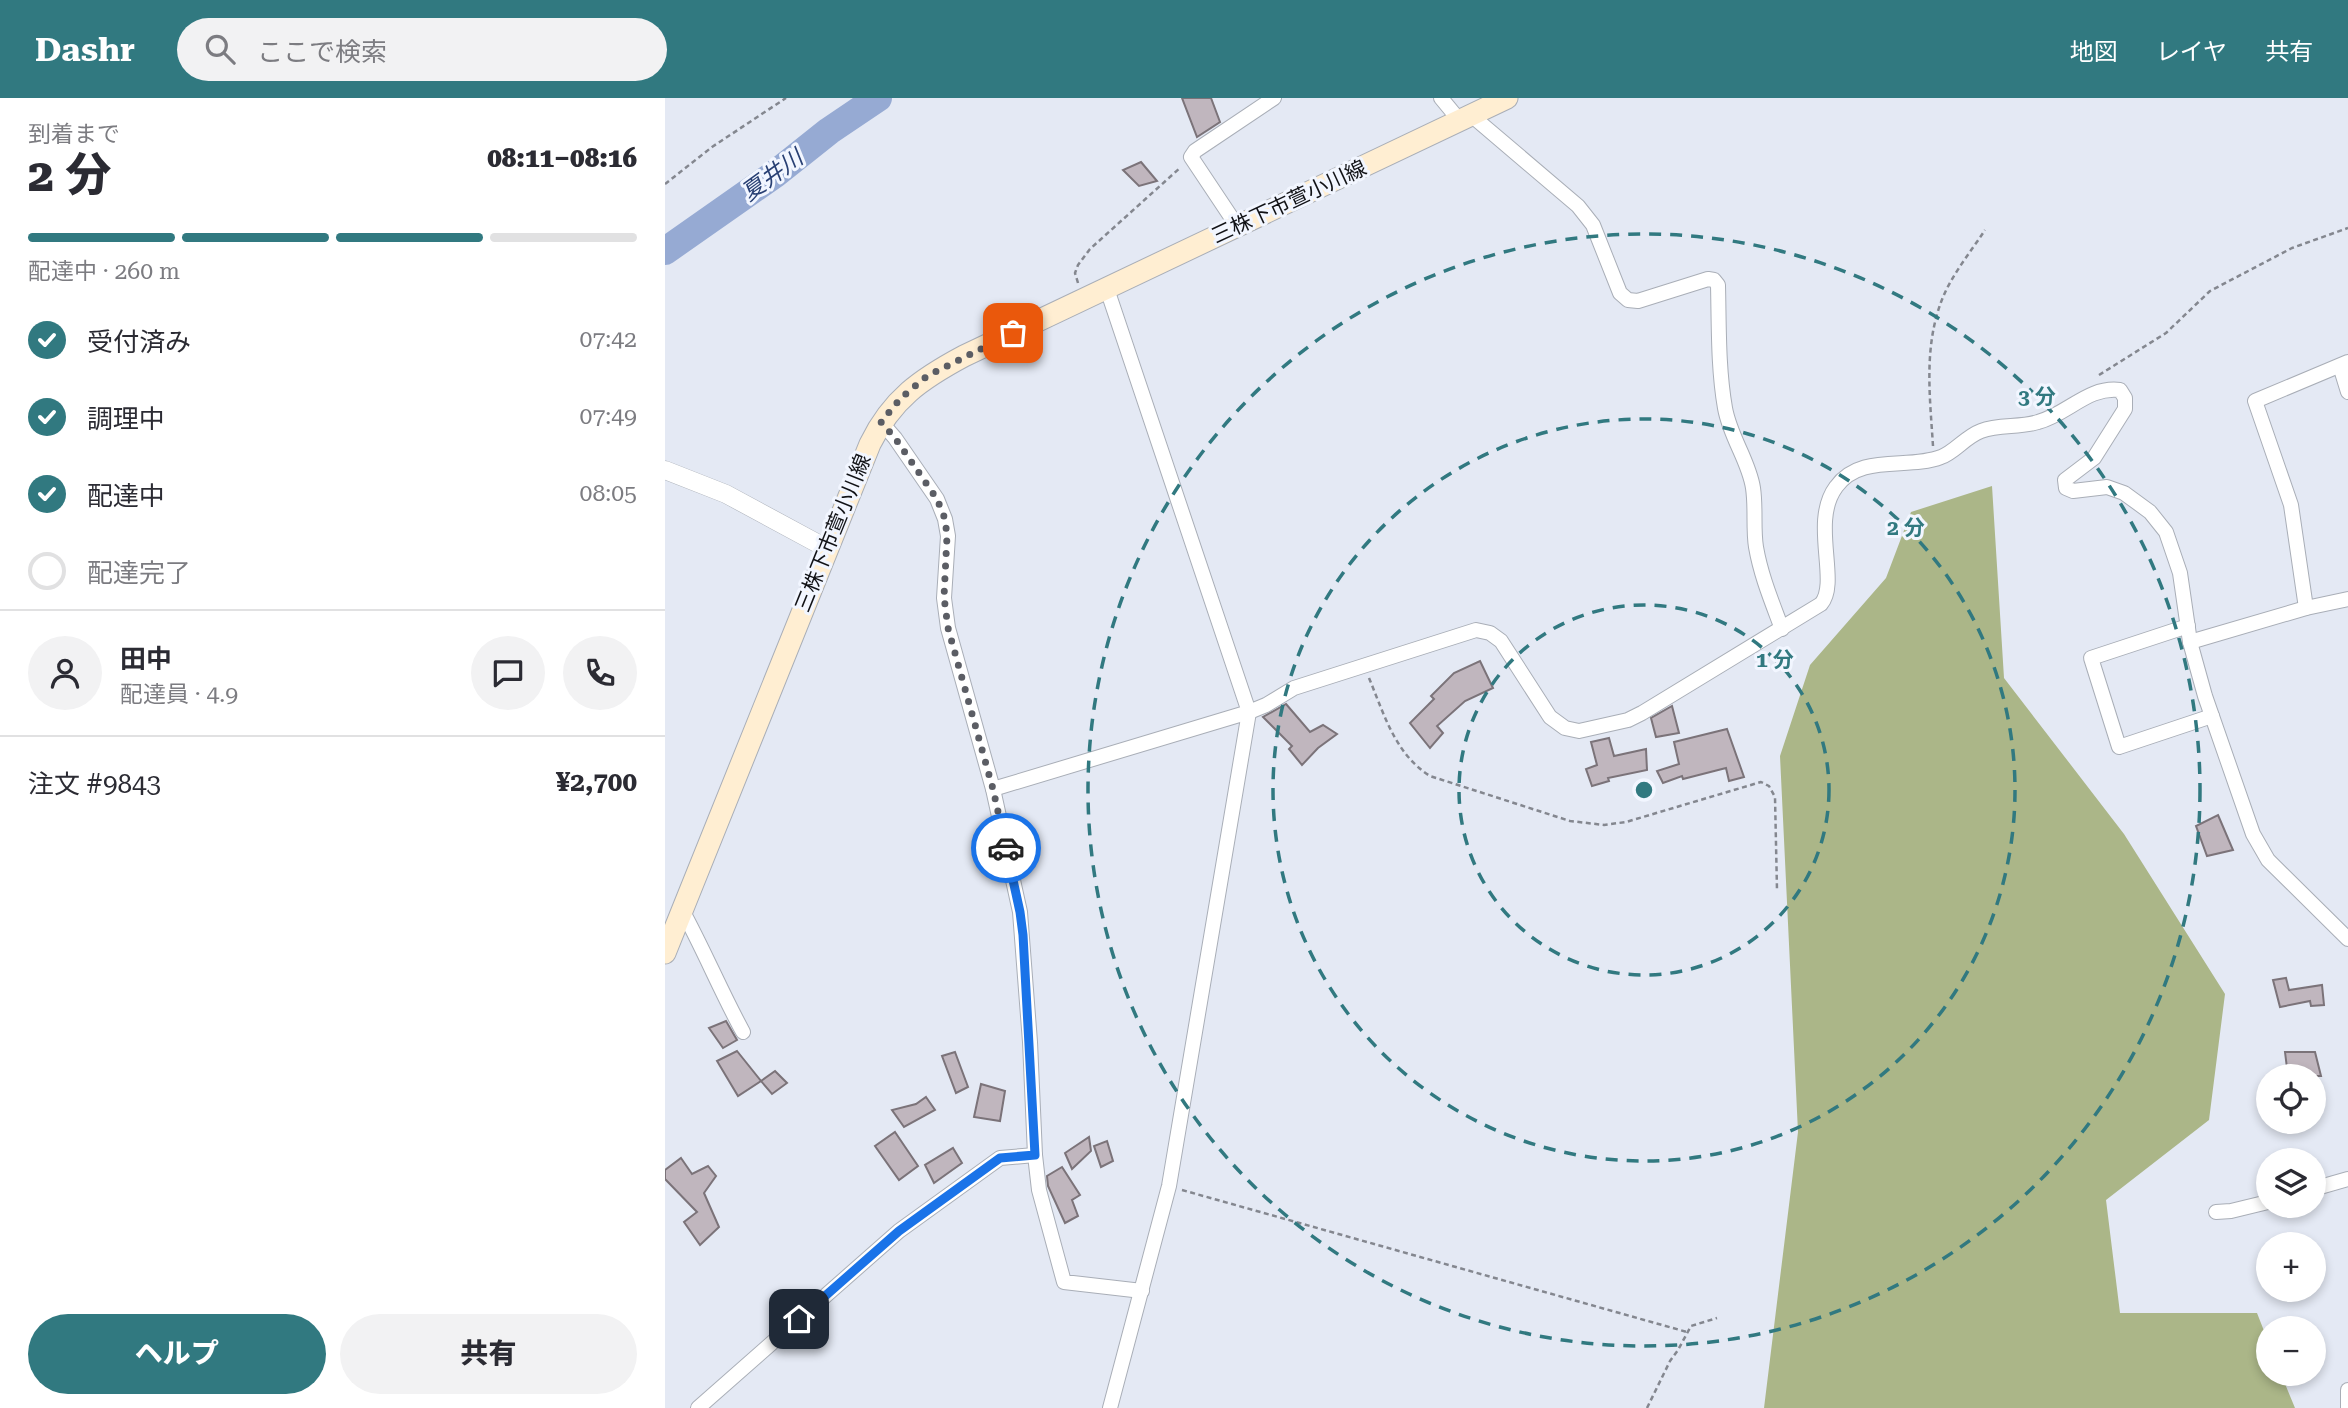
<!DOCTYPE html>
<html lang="ja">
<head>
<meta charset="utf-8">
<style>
  body { margin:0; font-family:"Roboto Serif","Noto Sans JP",serif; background:#f2f2f3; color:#2b2b33; height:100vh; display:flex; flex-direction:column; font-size:26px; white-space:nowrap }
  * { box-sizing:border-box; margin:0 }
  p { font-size:23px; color:#7c7c81 }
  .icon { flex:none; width:38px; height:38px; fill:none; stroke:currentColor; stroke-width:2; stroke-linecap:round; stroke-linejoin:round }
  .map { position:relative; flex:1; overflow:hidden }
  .drawer { display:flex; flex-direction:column; background:#fff; width:665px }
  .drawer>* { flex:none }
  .fabs { position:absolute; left:1591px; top:966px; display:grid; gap:14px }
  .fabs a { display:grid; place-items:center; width:70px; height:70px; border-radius:50%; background:#fff; box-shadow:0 4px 10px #0003; font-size:35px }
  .pin { position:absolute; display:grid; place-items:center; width:60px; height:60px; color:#fff; margin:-30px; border-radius:14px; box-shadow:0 4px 10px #0006 }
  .courier { position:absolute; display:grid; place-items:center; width:70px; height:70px; margin:-35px; border:5px solid #1a73e8; border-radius:50%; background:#fff; color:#222; box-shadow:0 2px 9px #0007 }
  .summary em { font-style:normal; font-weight:800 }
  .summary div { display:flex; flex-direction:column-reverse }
  .summary { display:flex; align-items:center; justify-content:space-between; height:119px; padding:0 28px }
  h1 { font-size:46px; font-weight:800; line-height:52px }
  .bar { display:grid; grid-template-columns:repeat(4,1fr); gap:10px 7px; align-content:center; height:84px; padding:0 28px }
  .bar i { height:9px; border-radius:5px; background:#e1e1e2 }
  .bar .active { background:#317980 }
  .bar p { grid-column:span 4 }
  .line { display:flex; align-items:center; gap:18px; padding:0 28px; border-top:2px solid #e1e1e2 }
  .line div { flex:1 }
  .round { display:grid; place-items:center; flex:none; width:74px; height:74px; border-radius:37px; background:#f2f2f3 }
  ol { padding:0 28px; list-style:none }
  li { display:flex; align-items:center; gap:21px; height:77px }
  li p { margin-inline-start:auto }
  li .icon { padding:7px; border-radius:50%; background:#317980; color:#fff; stroke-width:4 }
  li:last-child { color:#7c7c81 }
  li i { width:38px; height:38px; border:4px solid #e1e1e2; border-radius:50% }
  .button { display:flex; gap:14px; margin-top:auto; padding:14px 28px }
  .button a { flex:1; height:80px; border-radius:42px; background:#317980; color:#fff; font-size:28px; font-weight:800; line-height:80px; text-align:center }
  .button a+a { background:#f2f2f3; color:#2b2b33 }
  header { display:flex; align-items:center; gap:42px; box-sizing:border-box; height:98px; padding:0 35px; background:#317980; color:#fff }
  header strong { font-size:33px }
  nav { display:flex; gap:38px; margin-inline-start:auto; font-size:24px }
  .search { width:490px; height:63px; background:#f2f2f3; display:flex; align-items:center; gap:18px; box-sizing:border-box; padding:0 24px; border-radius:38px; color:#7c7c81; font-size:26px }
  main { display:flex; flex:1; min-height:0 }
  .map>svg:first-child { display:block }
  .forest { fill:#abb688 }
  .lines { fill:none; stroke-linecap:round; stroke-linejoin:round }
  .river { stroke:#96aad3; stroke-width:28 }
  .building { fill:#c0b6be; stroke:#7b7379; stroke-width:2 }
  .minor-casing { stroke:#a9aeb7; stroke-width:16 }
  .tertiary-casing { stroke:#a9aeb7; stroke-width:19 }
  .secondary-casing { stroke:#a9aeb7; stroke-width:23 }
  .path { stroke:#84878f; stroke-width:2.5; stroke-dasharray:5 3.5; stroke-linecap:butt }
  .minor { stroke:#fff; stroke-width:14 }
  .tertiary { stroke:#fff; stroke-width:18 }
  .secondary { stroke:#ffeed2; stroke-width:21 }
  .done { stroke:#5b5d64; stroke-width:7; stroke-dasharray:0 12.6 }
  .route { stroke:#1a73e8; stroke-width:9 }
  .ring { fill:none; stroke:#317980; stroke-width:3.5; stroke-dasharray:12 9 }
  .labels { text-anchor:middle; stroke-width:6; stroke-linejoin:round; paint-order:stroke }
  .street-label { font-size:21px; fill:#111216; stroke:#f2f6ff }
  .water-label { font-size:23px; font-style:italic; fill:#294074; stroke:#f2f6ff }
  .centre { fill:#317980; stroke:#f2f6ff; stroke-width:3.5 }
  .ring-label { font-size:21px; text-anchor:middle; font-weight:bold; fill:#317980; stroke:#f2f6ff; stroke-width:6; stroke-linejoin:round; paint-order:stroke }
</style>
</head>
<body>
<header>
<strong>Dashr</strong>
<div class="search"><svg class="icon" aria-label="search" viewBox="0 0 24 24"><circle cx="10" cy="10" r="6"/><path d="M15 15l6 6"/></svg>ここで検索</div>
<nav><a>地図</a><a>レイヤ</a><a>共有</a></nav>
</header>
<main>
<section class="drawer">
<div class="summary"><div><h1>2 分</h1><p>到着まで</p></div><em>08:11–08:16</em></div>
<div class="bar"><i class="active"></i><i class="active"></i><i class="active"></i><i></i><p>配達中 · 260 m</p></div>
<ol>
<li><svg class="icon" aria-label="check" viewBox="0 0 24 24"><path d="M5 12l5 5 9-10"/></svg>受付済み<p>07:42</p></li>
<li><svg class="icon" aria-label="check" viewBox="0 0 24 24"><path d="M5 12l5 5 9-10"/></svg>調理中<p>07:49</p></li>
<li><svg class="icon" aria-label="check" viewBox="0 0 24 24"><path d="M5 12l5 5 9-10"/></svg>配達中<p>08:05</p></li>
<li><i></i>配達完了</li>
</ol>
<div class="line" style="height:126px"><a class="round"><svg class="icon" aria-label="person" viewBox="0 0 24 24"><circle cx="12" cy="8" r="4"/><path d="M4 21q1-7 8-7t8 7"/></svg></a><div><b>田中</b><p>配達員 · 4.9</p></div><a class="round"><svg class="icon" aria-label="chat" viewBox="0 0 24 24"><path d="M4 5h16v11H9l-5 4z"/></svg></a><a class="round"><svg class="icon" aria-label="phone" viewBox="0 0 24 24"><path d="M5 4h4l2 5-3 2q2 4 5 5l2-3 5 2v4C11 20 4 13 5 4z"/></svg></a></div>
<div class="line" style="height:91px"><div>注文 #9843</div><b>¥2,700</b></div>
<div class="button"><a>ヘルプ</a><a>共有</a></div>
</section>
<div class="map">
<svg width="1683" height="1310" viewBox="0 0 1683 1310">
  <rect width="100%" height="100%" fill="#e4e9f4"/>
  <!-- forest -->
  <polygon class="forest" points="1327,388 1339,580 1459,736 1560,896 1544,1022 1441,1102 1455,1215 1592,1215 1603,1243 1603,1276 1616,1276 1630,1310 1099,1310 1133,1034 1115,658 1145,567 1221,480 1246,414"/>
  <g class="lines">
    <!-- river -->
    <polyline class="river" points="0,153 110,76 164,33 213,0"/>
  </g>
  <!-- building -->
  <g class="building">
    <polygon points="517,0 546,0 555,24 532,39"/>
    <polygon points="476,64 492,83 474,88 458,72"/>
    <polygon points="815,563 828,590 800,603 772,628 778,635 765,650 745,625 769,601 766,598 789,575"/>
    <polygon points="621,606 645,634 658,627 672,636 653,650 637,667 624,651 627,648 598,619"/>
    <polygon points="1007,608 1014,635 991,639 986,620"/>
    <polygon points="1062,631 1079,679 1064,683 1061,670 1018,681 1017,678 998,685 992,673 1014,666 1009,644"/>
    <polygon points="944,640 949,658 981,651 982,672 943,680 944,683 927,688 921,671 932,667 926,644"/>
    <polygon points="1553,717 1568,752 1542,758 1531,728"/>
    <polygon points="1621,880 1624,892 1657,887 1659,907 1646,908 1645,903 1615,909 1608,882"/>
    <polygon points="61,923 72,942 58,950 44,930"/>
    <polygon points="72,953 96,983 73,998 52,963"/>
    <polygon points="290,954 303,989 291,995 277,958"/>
    <polygon points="1620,954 1650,954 1656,978 1623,978"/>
    <polygon points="110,973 122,985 107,996 96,983"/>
    <polygon points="316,986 340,993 335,1023 309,1019"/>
    <polygon points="261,999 270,1012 239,1029 227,1012 251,1006"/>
    <polygon points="230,1034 253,1068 234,1082 210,1048"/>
    <polygon points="424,1039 426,1053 407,1071 400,1055"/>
    <polygon points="442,1043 448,1063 436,1069 429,1048"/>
    <polygon points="288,1050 297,1065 269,1085 260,1067"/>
    <polygon points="16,1060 27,1076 43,1068 51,1078 39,1095 54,1129 35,1147 19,1124 32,1114 0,1081 0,1072"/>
    <polygon points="397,1069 415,1097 407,1102 413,1118 400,1125 383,1088 382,1078"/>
  </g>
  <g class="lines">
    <!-- minor casing -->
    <g class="minor-casing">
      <g id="minor">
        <polyline points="776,0 795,23"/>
        <path d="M806 17 913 108 928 127 955 195 963 202 973 203 1043 181 1049 182 1053 187C1054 228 1053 270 1060 310 1065 339 1084 363 1088 390 1091 410 1088 430 1091 449 1096 478 1107 504 1117 531"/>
        <polyline points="572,128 526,59 530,53 609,0"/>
        <polyline points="442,191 584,614 504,1088 445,1310"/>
        <polyline points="1675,268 1683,294"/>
        <polyline points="216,324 230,340 272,401 280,421 283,438 279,500 283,530 328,691 355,814 365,944 370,1057 374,1092 399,1184 477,1193"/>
        <polyline points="1641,510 1626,407 1590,303 1683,264"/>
        <polyline points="1523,528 1426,560 1454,649 1547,618"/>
        <polyline points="1525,544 1641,510 1683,501"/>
        <path d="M328 691 584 614 601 607 629 590 811 532 825 535 836 543 885 619 900 630 914 633 963 622 977 615 1156 506C1175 484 1145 424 1171 389 1195 355 1243 372 1276 359 1290 354 1300 339 1316 333 1334 326 1355 330 1373 324 1403 316 1423 288 1455 292L1460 300V311L1429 360 1400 382 1401 390 1408 393 1442 389 1459 395 1485 414 1501 434 1515 475 1525 544 1540 598 1588 736 1603 762 1683 841"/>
        <path d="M17 812C39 852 56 894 78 934"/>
        <polyline points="1648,1091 1683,1081"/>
        <polyline points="1551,1114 1566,1113 1603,1104"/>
        <polyline points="33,1310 234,1133 335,1060 370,1057"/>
        <polyline points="1683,1310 1683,1292"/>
      </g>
    </g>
    <!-- tertiary casing -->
    <g class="tertiary-casing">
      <polyline id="tertiary" points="0,372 61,396 161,450"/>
    </g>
    <!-- secondary casing -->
    <g class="secondary-casing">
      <path id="secondary" d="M0 855 205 346C227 301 256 281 299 258L842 0"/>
    </g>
    <!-- path -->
    <g class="path">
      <polyline points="0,86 47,49 121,0"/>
      <polyline points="413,185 410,175 413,167 425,151 516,69"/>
      <polyline points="1434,277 1501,235 1545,193 1627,150 1683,130"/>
      <path d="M1268 348C1265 300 1259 253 1275 207 1284 180 1305 155 1320 132"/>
      <path d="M704 580C719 616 730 656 765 678L905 723 939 727 961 724 1096 684 1104 688 1110 699 1112 792"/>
      <polyline points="517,1092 1022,1234"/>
      <polyline points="982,1310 1005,1263 1013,1252 1026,1228 1052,1220"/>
    </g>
    <!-- minor -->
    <use href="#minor" class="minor"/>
    <!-- tertiary -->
    <use href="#tertiary" class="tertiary"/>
    <!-- secondary -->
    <use href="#secondary" class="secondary"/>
  </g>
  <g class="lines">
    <!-- done -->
    <polyline class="done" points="341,750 328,691 283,530 279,499 282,438 280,421 272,401 230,340 216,324 236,300 262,278 348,235"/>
    <!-- route -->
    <polyline class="route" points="134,1221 234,1133 335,1060 370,1057 358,837 355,814 341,750"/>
  </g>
  <!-- distance rings -->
  <g class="ring">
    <circle cx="979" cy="692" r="185"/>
    <circle cx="979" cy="692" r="371"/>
    <circle cx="979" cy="692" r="556"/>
  </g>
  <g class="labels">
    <!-- street labels -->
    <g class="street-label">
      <text transform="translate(624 104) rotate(-25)" y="7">三株下市萱小川線</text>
      <text transform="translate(168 435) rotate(-68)" y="7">三株下市萱小川線</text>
    </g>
    <!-- water labels -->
    <g class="water-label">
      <text transform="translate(107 77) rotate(-36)" y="8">夏井川</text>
    </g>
  </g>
  <circle cx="979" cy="692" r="10" class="centre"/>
  <g class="ring-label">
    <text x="1372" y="306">3 分</text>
    <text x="1241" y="437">2 分</text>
    <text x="1110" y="569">1 分</text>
  </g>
</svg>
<div class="fabs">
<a><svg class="icon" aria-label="locate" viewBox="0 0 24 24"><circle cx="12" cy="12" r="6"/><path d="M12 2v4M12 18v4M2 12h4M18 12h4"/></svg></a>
<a><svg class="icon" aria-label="layers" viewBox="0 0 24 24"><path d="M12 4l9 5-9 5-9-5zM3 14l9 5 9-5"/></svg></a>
<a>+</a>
<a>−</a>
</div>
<div class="pin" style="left:348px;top:235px;background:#ea580c"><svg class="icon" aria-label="bag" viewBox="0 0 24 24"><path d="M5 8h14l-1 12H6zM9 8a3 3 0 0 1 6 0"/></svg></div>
<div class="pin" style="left:134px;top:1221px;background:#1f2937"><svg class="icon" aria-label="home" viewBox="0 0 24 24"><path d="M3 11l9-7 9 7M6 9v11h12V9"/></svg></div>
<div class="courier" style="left:341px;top:750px"><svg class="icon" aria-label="car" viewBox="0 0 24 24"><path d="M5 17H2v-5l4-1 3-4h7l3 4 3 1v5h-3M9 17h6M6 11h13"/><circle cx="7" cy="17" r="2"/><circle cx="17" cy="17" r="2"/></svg></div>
</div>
</main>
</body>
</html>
